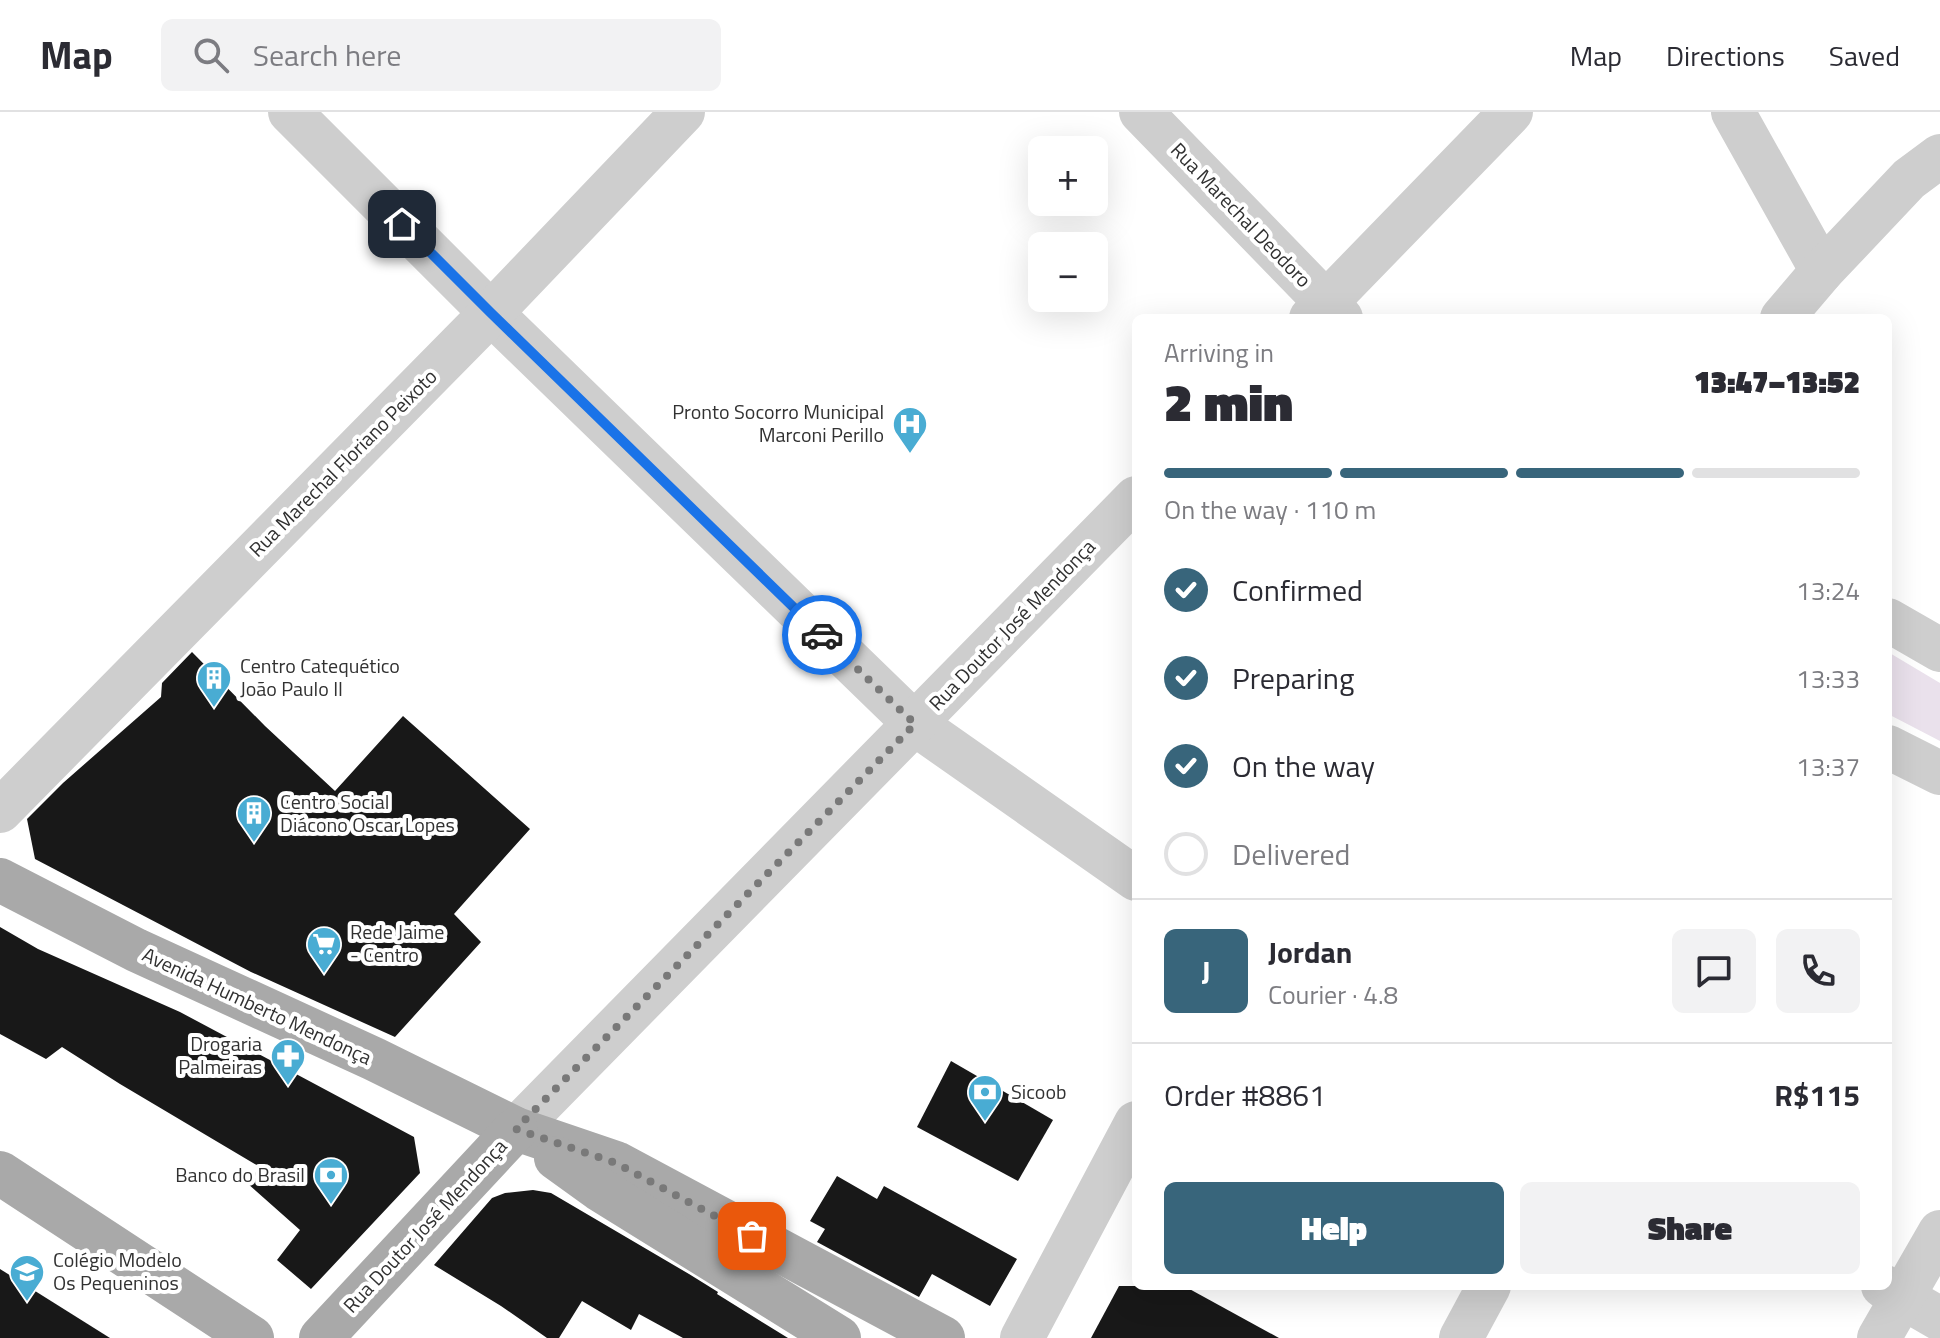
<!DOCTYPE html>
<html lang="en">
<head>
<meta charset="utf-8">
<style>
  body { margin:0; font-family:"Titillium Web",sans-serif; background:#f2f2f3; color:#2b2b33; height:100vh; display:flex; flex-direction:column; font-size:30px; white-space:nowrap }
  * { box-sizing:border-box; margin:0 }
  p { font-size:26px; color:#7c7c81 }
  .icon { flex:none; width:44px; height:44px; fill:none; stroke:currentColor; stroke-width:2; stroke-linecap:round; stroke-linejoin:round }
  .map { position:relative; flex:1; overflow:hidden }
  .panel { position:absolute; left:1132px; top:202px; width:760px; height:976px; display:flex; flex-direction:column; background:#fff; border-radius:12px; box-shadow:0 8px 32px #0002 }
  .panel>* { flex:none }
  .tools { position:absolute; left:1028px; top:24px; display:grid; gap:16px }
  .tools a { display:grid; place-items:center; width:80px; height:80px; border-radius:12px; background:#fff; box-shadow:0 8px 32px #0002; font-size:40px }
  .pin { position:absolute; display:grid; place-items:center; width:68px; height:68px; color:#fff; margin:-34px; border-radius:16px; box-shadow:0 4px 12px #0006 }
  .courier { position:absolute; display:grid; place-items:center; width:80px; height:80px; margin:-40px; border:6px solid #1a73e8; border-radius:50%; background:#fff; color:#222; box-shadow:0 2px 10px #0007 }
  .head em { font-style:normal; font-weight:800 }
  .head div { display:flex; flex-direction:column-reverse }
  .head { display:flex; align-items:center; justify-content:space-between; height:136px; padding:0 32px }
  h1 { font-size:52px; font-weight:800; line-height:60px }
  .bar { display:grid; grid-template-columns:repeat(4,1fr); gap:12px 8px; align-content:center; height:96px; padding:0 32px }
  .bar i { height:10px; border-radius:6px; background:#e1e1e2 }
  .bar .active { background:#38657b }
  .bar p { grid-column:span 4 }
  .line { display:flex; align-items:center; gap:20px; padding:0 32px; border-top:2px solid #e1e1e2 }
  .line div { flex:1 }
  .round { display:grid; place-items:center; flex:none; width:84px; height:84px; border-radius:12px; background:#f2f2f3 }
  ol { padding:0 32px; list-style:none }
  li { display:flex; align-items:center; gap:24px; height:88px }
  li p { margin-inline-start:auto }
  li .icon { padding:8px; border-radius:50%; background:#38657b; color:#fff; stroke-width:4 }
  li:last-child { color:#7c7c81 }
  li i { width:44px; height:44px; border:4px solid #e1e1e2; border-radius:50% }
  .primary-button { display:flex; gap:16px; margin-top:auto; padding:16px 32px }
  .primary-button a { flex:1; height:92px; border-radius:12px; background:#38657b; color:#fff; font-size:32px; font-weight:800; line-height:92px; text-align:center }
  .primary-button a+a { background:#f2f2f3; color:#2b2b33 }
  header { display:flex; align-items:center; gap:48px; box-sizing:border-box; height:112px; padding:0 40px; background:#fff; border-bottom:2px solid #e1e1e2 }
  header strong { font-size:38px }
  nav { display:flex; gap:44px; margin-inline-start:auto; font-size:28px }
  .search { width:560px; height:72px; background:#f2f2f3; display:flex; align-items:center; gap:20px; box-sizing:border-box; padding:0 28px; border-radius:12px; color:#7c7c81; font-size:30px }
  .map>svg:first-child { display:block }
  .green { fill:#eae1ec }
  .building { fill:#181818 }
  .lines { fill:none; stroke-linecap:round; stroke-linejoin:round }
  .minor { stroke:#cecece; stroke-width:44 }
  .major { stroke:#a9a9a9; stroke-width:44 }
  .done { stroke:#797979; stroke-width:8; stroke-dasharray:0 14.4 }
  .route { stroke:#1a73e8; stroke-width:10 }
  .labels { text-anchor:middle; stroke-width:8; stroke-linejoin:round; paint-order:stroke }
  .street-label { font-size:20px; fill:#313131; stroke:#fff }
  .poi-label { font-size:20px; fill:#313131; stroke:#fff; text-anchor:start }
</style>
</head>
<body>
<header>
<strong>Map</strong>
<div class="search"><svg class="icon" aria-label="search" viewBox="0 0 24 24"><circle cx="10" cy="10" r="6"/><path d="M15 15l6 6"/></svg>Search here</div>
<nav><a>Map</a><a>Directions</a><a>Saved</a></nav>
</header>
<div class="map">
<svg width="1940" height="1226" viewBox="0 0 1940 1226">
  <rect width="100%" height="100%" fill="#fff"/>
  <!-- green -->
  <polygon class="green" points="1888,540 1940,571 1940,629 1888,602"/>
  <!-- building -->
  <g class="building">
    <polygon points="192,540 265,614 335,679 403,604 530,717 454,802 481,830 395,925 251,860 35,747 27,707 63,671 161,585 162,571"/>
    <polygon points="0,815 38,837 180,900 414,1025 420,1061 311,1177 277,1148 300,1118 247,1071 260,1055 120,972 62,935 46,947 0,922"/>
    <polygon points="951,949 1053,1008 1018,1069 917,1015"/>
    <polygon points="837,1064 877,1087 884,1074 1017,1147 990,1194 932,1162 919,1185 817,1130 825,1117 810,1109"/>
    <polygon points="533,1078 551,1081 689,1162 718,1180 717,1182 788,1226 683,1226 639,1202 631,1218 582,1189 559,1226 547,1226 501,1194 434,1153 492,1086 505,1081"/>
    <polygon points="0,1157 110,1226 0,1226"/>
    <polygon points="1119,1174 1184,1174 1279,1226 1091,1226"/>
  </g>
  <g class="lines">
    <!-- minor -->
    <g class="minor">
      <polyline points="290,0 491,201 915,612 1136,767"/>
      <polyline points="1141,0 1341,206"/>
      <polyline points="1733,0 1822,159"/>
      <polyline points="1311,206 1511,0"/>
      <polyline points="1782,206 1822,159 1909,67 1940,44"/>
      <polyline points="1888,508 1940,538"/>
      <polyline points="1888,635 1940,661"/>
      <polyline points="0,699 491,201 683,0"/>
      <polyline points="516,1017 1136,386"/>
      <polyline points="1883,1174 1940,1207"/>
      <polyline points="1022,1226 1136,1011"/>
      <polyline points="1461,1226 1489,1174"/>
      <polyline points="1879,1226 1940,1120"/>
    </g>
    <!-- major -->
    <g class="major">
      <polyline points="0,768 136,838 374,947 516,1017 616,1051 943,1226"/>
      <polyline points="556,1046 599,1077 839,1226"/>
      <polyline points="0,1061 252,1226"/>
      <polyline points="321,1226 516,1017"/>
    </g>
  </g>
  <g class="lines">
    <!-- done -->
    <polyline class="done" points="752,1124 616,1051 516,1017 915,612 822,523"/>
    <!-- route -->
    <polyline class="route" points="402,112 491,201 822,523"/>
  </g>
  <!-- icons -->
  <defs>
    <g id="hospital-pin" transform="scale(1.8)"><path d="M0 17L-7.5 6A9.5 9.5 0 1 1 7.5 6Z" fill="#49acd3" stroke="#fff"/><path d="M-5-5h3v3.5h4V-5h3V5h-3V1.5h-4V5h-3Z" fill="#fff"/></g>
    <g id="building-pin" transform="scale(1.8)"><path d="M0 17L-7.5 6A9.5 9.5 0 1 1 7.5 6Z" fill="#49acd3" stroke="#fff"/><path d="M-4-6H4V6H1V3H-1V6H-4ZM-2.5-4.3h1.7v1.8h-1.7ZM.8-4.3h1.7v1.8H.8ZM-2.5-1h1.7V.8h-1.7ZM.8-1h1.7V.8H.8Z" fill="#fff"/></g>
    <g id="supermarket-pin" transform="scale(1.8)"><path d="M0 17L-7.5 6A9.5 9.5 0 1 1 7.5 6Z" fill="#49acd3" stroke="#fff"/><path d="M-6-5.5h2.5l.6 2H6L4.5 2H-2.5L-4.4-4H-6ZM-1.5 3.2a1.3 1.3 0 1 0 .1 0ZM3 3.2a1.3 1.3 0 1 0 .1 0Z" fill="#fff"/></g>
    <g id="pharmacy-pin" transform="scale(1.8)"><path d="M0 17L-7.5 6A9.5 9.5 0 1 1 7.5 6Z" fill="#49acd3" stroke="#fff"/><path d="M-2-6h4v4h4v4h-4v4h-4v-4h-4v-4h4Z" fill="#fff"/></g>
    <g id="bank-pin" transform="scale(1.8)"><path d="M0 17L-7.5 6A9.5 9.5 0 1 1 7.5 6Z" fill="#49acd3" stroke="#fff"/><path d="M-6-4H6V4H-6ZM0-2.3a2.3 2.3 0 1 0 0 4.6a2.3 2.3 0 1 0 0-4.6Z" fill="#fff"/></g>
    <g id="school-pin" transform="scale(1.8)"><path d="M0 17L-7.5 6A9.5 9.5 0 1 1 7.5 6Z" fill="#49acd3" stroke="#fff"/><path d="M0-5L7-2L0 1L-7-2ZM-4 1L0 2.5L4 1V4Q0 6-4 4Z" fill="#fff"/></g>
  </defs>
  <g fill-rule="evenodd">
    <use href="#hospital-pin" x="910" y="312"/>
    <use href="#building-pin" x="214" y="566"/>
    <use href="#building-pin" x="254" y="701"/>
    <use href="#supermarket-pin" x="324" y="832"/>
    <use href="#pharmacy-pin" x="288" y="944"/>
    <use href="#bank-pin" x="985" y="980"/>
    <use href="#bank-pin" x="331" y="1063"/>
    <use href="#school-pin" x="27" y="1160"/>
  </g>
  <g class="labels">
    <!-- street labels -->
    <g class="street-label">
      <text transform="translate(1241 103) rotate(46)" y="7">Rua Marechal Deodoro</text>
      <text transform="translate(343 351) rotate(-45)" y="7">Rua Marechal Floriano Peixoto</text>
      <text transform="translate(1012 513) rotate(-46)" y="7">Rua Doutor José Mendonça</text>
      <text transform="translate(257 894) rotate(25)" y="7">Avenida Humberto Mendonça</text>
      <text transform="translate(425 1114) rotate(-47)" y="7">Rua Doutor José Mendonça</text>
    </g>
    <!-- poi labels -->
    <g class="poi-label">
      <text x="884" y="307" text-anchor="end">Pronto Socorro Municipal<tspan x="884" dy="23">Marconi Perillo</tspan></text>
      <text x="240" y="561">Centro Catequético<tspan x="240" dy="23">João Paulo II</tspan></text>
      <text x="280" y="697">Centro Social<tspan x="280" dy="23">Diácono Oscar Lopes</tspan></text>
      <text x="350" y="827">Rede Jaime<tspan x="350" dy="23">- Centro</tspan></text>
      <text x="262" y="939" text-anchor="end">Drogaria<tspan x="262" dy="23">Palmeiras</tspan></text>
      <text x="1011" y="987">Sicoob</text>
      <text x="305" y="1070" text-anchor="end">Banco do Brasil</text>
      <text x="53" y="1155">Colégio Modelo<tspan x="53" dy="23">Os Pequeninos</tspan></text>
    </g>
  </g>
</svg>
<div class="tools">
<a>+</a>
<a>−</a>
</div>
<div class="pin" style="left:752px;top:1124px;background:#ea580c"><svg class="icon" aria-label="bag" viewBox="0 0 24 24"><path d="M5 8h14l-1 12H6zM9 8a3 3 0 0 1 6 0"/></svg></div>
<div class="pin" style="left:402px;top:112px;background:#1f2937"><svg class="icon" aria-label="home" viewBox="0 0 24 24"><path d="M3 11l9-7 9 7M6 9v11h12V9"/></svg></div>
<div class="courier" style="left:822px;top:523px"><svg class="icon" aria-label="car" viewBox="0 0 24 24"><path d="M5 17H2v-5l4-1 3-4h7l3 4 3 1v5h-3M9 17h6M6 11h13"/><circle cx="7" cy="17" r="2"/><circle cx="17" cy="17" r="2"/></svg></div>
<section class="panel">
<div class="head"><div><h1>2 min</h1><p>Arriving in</p></div><em>13:47–13:52</em></div>
<div class="bar"><i class="active"></i><i class="active"></i><i class="active"></i><i></i><p>On the way · 110 m</p></div>
<ol>
<li><svg class="icon" aria-label="check" viewBox="0 0 24 24"><path d="M5 12l5 5 9-10"/></svg>Confirmed<p>13:24</p></li>
<li><svg class="icon" aria-label="check" viewBox="0 0 24 24"><path d="M5 12l5 5 9-10"/></svg>Preparing<p>13:33</p></li>
<li><svg class="icon" aria-label="check" viewBox="0 0 24 24"><path d="M5 12l5 5 9-10"/></svg>On the way<p>13:37</p></li>
<li><i></i>Delivered</li>
</ol>
<div class="line" style="height:144px"><b class="round" style="background:#38657b;color:#fff">J</b><div><b>Jordan</b><p>Courier · 4.8</p></div><a class="round"><svg class="icon" aria-label="chat" viewBox="0 0 24 24"><path d="M4 5h16v11H9l-5 4z"/></svg></a><a class="round"><svg class="icon" aria-label="phone" viewBox="0 0 24 24"><path d="M5 4h4l2 5-3 2q2 4 5 5l2-3 5 2v4C11 20 4 13 5 4z"/></svg></a></div>
<div class="line" style="height:104px"><div>Order #8861</div><b>R$115</b></div>
<div class="primary-button"><a>Help</a><a>Share</a></div>
</section>
</div>
</body>
</html>
